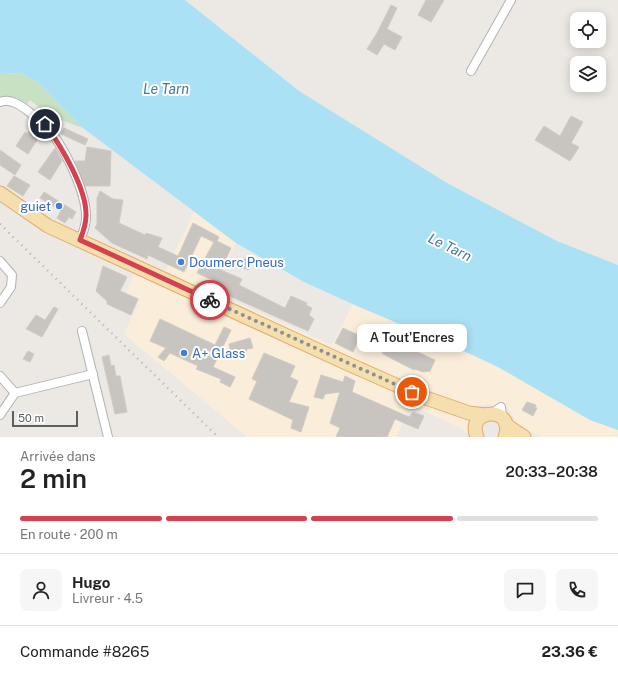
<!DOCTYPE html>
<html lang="fr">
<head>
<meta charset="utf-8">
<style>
  body { margin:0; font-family:"Public Sans",sans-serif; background:#f6f6f6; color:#222; height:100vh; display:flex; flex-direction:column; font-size:15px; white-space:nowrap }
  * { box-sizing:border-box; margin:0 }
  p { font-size:13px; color:#767676 }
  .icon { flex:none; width:22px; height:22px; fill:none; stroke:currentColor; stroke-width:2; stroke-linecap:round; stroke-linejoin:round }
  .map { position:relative; height:437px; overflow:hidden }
  .sheet { display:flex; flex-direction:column; background:#fff; flex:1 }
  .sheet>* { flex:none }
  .fabs { position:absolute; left:570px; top:12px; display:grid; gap:8px }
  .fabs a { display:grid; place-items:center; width:36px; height:36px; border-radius:8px; background:#fff; box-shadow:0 2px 10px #0003; font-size:20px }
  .scale { position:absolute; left:12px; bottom:10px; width:66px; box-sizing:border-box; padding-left:4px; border:2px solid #5c6062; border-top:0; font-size:11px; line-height:14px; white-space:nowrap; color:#5c6062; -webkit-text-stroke:3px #fff; paint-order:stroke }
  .pin { position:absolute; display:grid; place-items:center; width:34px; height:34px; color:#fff; margin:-17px; border:2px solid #fff; border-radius:50%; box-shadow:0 1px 4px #0007 }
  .courier { position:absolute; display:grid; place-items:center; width:40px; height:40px; margin:-20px; border:3px solid #d5414e; border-radius:50%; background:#fff; color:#222; box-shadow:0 1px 5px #0007 }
  .bubble { position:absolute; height:28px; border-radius:8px; background:#fff; box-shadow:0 2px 10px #0003; font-size:13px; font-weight:600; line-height:28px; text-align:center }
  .head em { font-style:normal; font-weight:600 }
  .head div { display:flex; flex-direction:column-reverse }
  .head { display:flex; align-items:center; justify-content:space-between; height:68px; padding:0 20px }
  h1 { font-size:26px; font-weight:600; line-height:30px }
  .bar { display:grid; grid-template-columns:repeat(4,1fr); gap:6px 4px; align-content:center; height:48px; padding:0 20px }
  .bar i { height:5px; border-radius:3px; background:#e0e0e0 }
  .bar .selected { background:#d5414e }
  .bar p { grid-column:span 4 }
  .line { display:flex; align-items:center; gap:10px; padding:0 20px; border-top:1px solid #e0e0e0 }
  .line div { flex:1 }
  .round { display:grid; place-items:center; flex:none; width:42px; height:42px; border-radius:8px; background:#f6f6f6 }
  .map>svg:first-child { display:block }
  .commercial { fill:#faeedb }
  .green { fill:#c8e1c3 }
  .water { fill:#abe1f5 }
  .building { fill:#c8c4c0; stroke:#d0cac3 }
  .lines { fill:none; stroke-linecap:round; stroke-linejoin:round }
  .minor-casing { stroke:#afb2b4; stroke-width:10 }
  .primary-casing { stroke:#e1ab68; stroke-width:15 }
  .minor { stroke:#fff; stroke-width:8 }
  .primary { stroke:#f6dfaf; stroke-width:13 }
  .rail { stroke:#b0b1b1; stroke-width:2.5; stroke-dasharray:1 5; stroke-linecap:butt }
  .done { stroke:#8e9090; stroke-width:4; stroke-dasharray:0 7.2 }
  .route { stroke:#d5414e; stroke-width:5 }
  .shop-dot { fill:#3f7fe0; stroke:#fff; stroke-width:1.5 }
  .labels { text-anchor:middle; stroke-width:4; stroke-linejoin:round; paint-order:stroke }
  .shop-label { font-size:13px; fill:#366cbe; stroke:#fff; text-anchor:start }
  .water-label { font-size:14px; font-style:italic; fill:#447894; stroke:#fff }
</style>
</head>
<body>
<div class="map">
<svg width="618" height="437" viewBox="0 0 618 437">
  <rect width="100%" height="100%" fill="#ece9e4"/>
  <!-- commercial -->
  <polygon class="commercial" points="194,212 236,243 212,292 332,345 353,304 453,346 498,367 590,420 618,430 617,437 541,437 518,424 509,410 509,408 497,403 496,405 487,404 478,406 466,433 461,428 409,404 397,437 247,437 124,334 140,299 126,292 140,259 166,271"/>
  <!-- green -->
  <polygon class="green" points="21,73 39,83 83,128 52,117 30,100 27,104 14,97 0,97 0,74"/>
  <!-- water -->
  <polygon class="water" points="0,0 185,0 299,91 447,183 557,241 618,265 618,430 590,420 498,367 453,346 359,307 304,282 236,243 83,128 39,83 21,73 0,74"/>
  <!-- building -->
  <g class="building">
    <polygon points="426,0 444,0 431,22 418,15"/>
    <polygon points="391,5 397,8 387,29 402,37 395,50 384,44 377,55 367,49 377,33"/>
    <polygon points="571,116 583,122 571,143 579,147 570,161 535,140 544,126 560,136"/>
    <polygon points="64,128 88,139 85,145 61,134"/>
    <polygon points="29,131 39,137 28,154 16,146 25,132 28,134"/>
    <polygon points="87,147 111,151 110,186 85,186 75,161 85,161"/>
    <polygon points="55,148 62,161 50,180 38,172"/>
    <polygon points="0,150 21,165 15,175 0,165"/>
    <polygon points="14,176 30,185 23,196 7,186"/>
    <polygon points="100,191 113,199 123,200 119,223 145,235 146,233 162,238 158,247 178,256 193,223 219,237 217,241 231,248 221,270 242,279 239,285 285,308 291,296 307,303 306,305 312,308 309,315 314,319 308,331 216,290 219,283 197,273 214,242 201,236 184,272 148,255 147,259 112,243 95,228 97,224 97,198"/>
    <polygon points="44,192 76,212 72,219 69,217 65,223 57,218 61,211 40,198"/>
    <polygon points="245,258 252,262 248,270 241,267"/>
    <polygon points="103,266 127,277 120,291 138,299 131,315 107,304 107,301 96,291"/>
    <polygon points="54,307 58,309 42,337 26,329 36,315 45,320"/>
    <polygon points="160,319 215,345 224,327 231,330 213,367 235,377 230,387 220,382 221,379 196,369 198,366 170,353 164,361 158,357 166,348 150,341"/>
    <polygon points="343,328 360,336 353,352 335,343"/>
    <polygon points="250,338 253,348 247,349 246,354 232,358 229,344"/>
    <polygon points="375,340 378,348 367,351 364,344"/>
    <polygon points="377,340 398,350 409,348 435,360 430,371 423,372 415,369 414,370 383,354"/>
    <polygon points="28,351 34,354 30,362 23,359"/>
    <polygon points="264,353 295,366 290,377 298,381 289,402 309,407 301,432 291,428 293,420 249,399 257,381 252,379"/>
    <polygon points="109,355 111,366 114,365 116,376 120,376 127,412 115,414 102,357"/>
    <polygon points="321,375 343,382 345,376 355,381 352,392 409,417 413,412 424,416 418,429 395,419 387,437 336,437 340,428 330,423 340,392 325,394 323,399 314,397"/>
    <polygon points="527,402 536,405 535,407 537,408 533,416 522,410"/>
  </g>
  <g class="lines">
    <!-- minor casing -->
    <g class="minor-casing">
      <g id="minor">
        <polyline points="471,71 511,0"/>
        <path d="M0 102C10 98 20 105 28 111 33 116 40 119 45 125 63 144 84 187 86 213 87 223 84 231 80 240"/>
        <polyline points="0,261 12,275 11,287 0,303"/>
        <polyline points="82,331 108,437"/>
        <polyline points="0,376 15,393"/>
        <polyline points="491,414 501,407 502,418"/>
        <polyline points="0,415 15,393 93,374"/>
      </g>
    </g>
    <!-- primary casing -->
    <g class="primary-casing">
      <g id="primary">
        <polyline points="0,193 48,226 346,363 423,397 469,413 485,415"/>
        <polyline points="506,425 524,437"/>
        <path d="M477 437C465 407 517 406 505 437"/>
      </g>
    </g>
    <!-- minor -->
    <use href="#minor" class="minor"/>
    <!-- primary -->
    <use href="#primary" class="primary"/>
    <!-- rail -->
    <polyline class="rail" points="0,224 218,437"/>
  </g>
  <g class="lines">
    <!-- done -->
    <polyline class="done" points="210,300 412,392"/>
    <!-- route -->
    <path class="route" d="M45 124C61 146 87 189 86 216 86 225 83 232 80 240L210 300"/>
  </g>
  <!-- markers -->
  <g class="shop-dot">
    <circle cx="59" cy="206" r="4"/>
    <circle cx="181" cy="262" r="4"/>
    <circle cx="184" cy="353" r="4"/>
  </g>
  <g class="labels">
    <!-- shop labels -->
    <g class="shop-label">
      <text x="51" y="211" text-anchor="end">guiet</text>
      <text x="189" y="267">Doumerc Pneus</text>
      <text x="192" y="358">A+ Glass</text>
    </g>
    <!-- water labels -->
    <g class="water-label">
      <text x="166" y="94">Le Tarn</text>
      <text transform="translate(450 247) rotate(26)" y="5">Le Tarn</text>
    </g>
  </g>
</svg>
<div class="fabs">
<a><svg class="icon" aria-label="locate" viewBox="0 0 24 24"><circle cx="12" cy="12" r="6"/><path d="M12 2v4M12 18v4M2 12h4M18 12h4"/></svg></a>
<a><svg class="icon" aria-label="layers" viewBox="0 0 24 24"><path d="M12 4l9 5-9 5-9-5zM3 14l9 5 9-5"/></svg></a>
</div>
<div class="scale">50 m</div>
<div class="pin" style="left:412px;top:392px;background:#ea580c"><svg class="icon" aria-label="bag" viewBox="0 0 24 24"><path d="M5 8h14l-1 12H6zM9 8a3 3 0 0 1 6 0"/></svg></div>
<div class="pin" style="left:45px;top:124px;background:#1f2937"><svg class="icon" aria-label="home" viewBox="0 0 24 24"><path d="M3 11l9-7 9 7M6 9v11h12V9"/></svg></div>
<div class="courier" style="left:210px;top:300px"><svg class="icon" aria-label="bike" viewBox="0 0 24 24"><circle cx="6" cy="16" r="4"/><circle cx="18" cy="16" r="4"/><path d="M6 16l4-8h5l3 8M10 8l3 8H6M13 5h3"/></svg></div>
<div class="bubble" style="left:357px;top:324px;width:110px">A Tout'Encres</div>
</div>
<section class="sheet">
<div class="head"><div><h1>2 min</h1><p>Arrivée dans</p></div><em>20:33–20:38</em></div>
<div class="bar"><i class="selected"></i><i class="selected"></i><i class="selected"></i><i></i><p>En route · 200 m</p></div>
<div class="line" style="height:72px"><a class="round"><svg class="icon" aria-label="person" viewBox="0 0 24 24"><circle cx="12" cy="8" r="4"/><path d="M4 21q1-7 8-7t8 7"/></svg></a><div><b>Hugo</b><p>Livreur · 4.5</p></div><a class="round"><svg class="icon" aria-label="chat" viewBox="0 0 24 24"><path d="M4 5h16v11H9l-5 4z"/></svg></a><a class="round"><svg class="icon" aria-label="phone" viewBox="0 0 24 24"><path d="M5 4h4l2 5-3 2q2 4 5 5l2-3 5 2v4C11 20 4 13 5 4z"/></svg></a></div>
<div class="line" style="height:52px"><div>Commande #8265</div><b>23.36 €</b></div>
</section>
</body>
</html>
